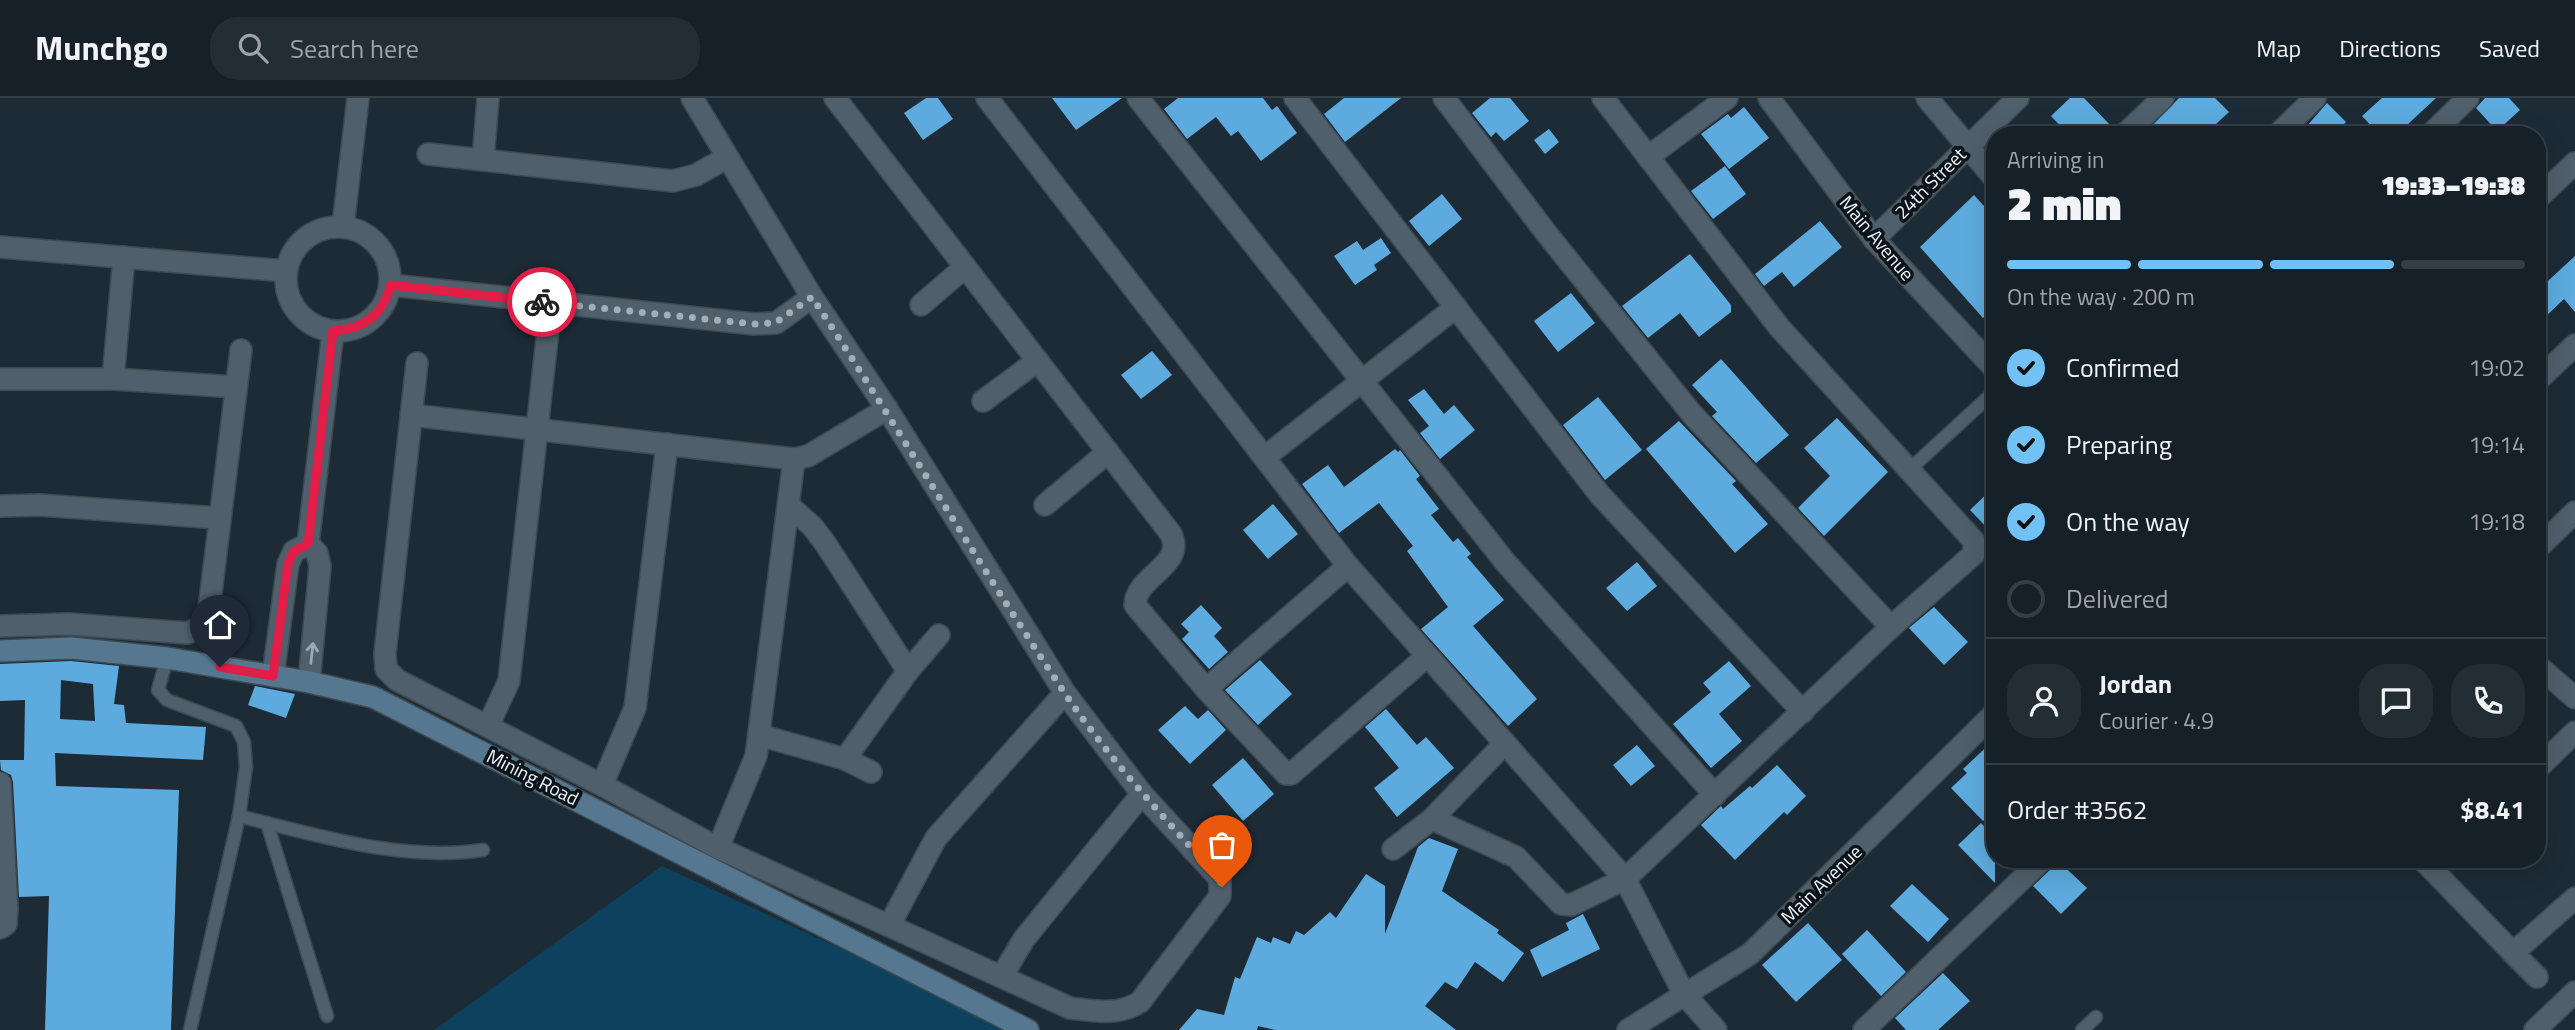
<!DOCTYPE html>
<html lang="en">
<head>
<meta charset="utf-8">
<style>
  body { margin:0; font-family:"Titillium Web",sans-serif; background:#222d34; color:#f1f3f6; height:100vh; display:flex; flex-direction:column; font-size:26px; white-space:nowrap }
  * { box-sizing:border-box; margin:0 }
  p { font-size:23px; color:#9da3a8 }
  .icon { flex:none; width:38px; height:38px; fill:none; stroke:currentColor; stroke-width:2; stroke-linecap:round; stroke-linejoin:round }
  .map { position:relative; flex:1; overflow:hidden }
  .panel { position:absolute; left:1986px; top:28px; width:560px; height:742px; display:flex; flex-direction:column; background:#152028; border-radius:28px; box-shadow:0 7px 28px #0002,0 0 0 2px #343e45 }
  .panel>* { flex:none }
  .pin { position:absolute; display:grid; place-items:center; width:60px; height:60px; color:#fff; margin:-72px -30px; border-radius:50% 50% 50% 0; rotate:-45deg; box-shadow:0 0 7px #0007 }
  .pin .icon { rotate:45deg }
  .courier { position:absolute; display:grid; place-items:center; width:70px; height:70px; margin:-35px; border:5px solid #e11d48; border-radius:50%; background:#fff; color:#222; box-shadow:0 2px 9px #0007 }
  .overview em { font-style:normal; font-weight:800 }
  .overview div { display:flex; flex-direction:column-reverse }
  .overview { display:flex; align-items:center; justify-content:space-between; height:119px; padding:0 21px }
  h1 { font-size:46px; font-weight:800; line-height:52px }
  .bar { display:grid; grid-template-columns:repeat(4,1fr); gap:10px 7px; align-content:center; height:84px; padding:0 21px }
  .bar i { height:9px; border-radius:5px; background:#343e45 }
  .bar .active { background:#72c1f5 }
  .bar p { grid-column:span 4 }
  .line { display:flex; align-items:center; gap:18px; padding:0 21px; border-top:2px solid #343e45 }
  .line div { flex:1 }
  .round { display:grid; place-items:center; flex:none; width:74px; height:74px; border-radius:28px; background:#222d34 }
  ol { padding:0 21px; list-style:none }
  li { display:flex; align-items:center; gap:21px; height:77px }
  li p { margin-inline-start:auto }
  li .icon { padding:7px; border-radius:50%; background:#72c1f5; color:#111; stroke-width:4 }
  li:last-child { color:#9da3a8 }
  li i { width:38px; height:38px; border:4px solid #343e45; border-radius:50% }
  header { display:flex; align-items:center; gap:42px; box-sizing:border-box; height:98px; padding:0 35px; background:#152028; border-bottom:2px solid #343e45 }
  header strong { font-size:33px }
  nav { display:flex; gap:38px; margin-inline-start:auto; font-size:24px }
  .search { width:490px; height:63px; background:#222d34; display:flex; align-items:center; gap:18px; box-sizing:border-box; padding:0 24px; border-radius:28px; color:#9da3a8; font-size:26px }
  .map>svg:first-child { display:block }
  .green { fill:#0e415e }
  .building { fill:#5dabde; fill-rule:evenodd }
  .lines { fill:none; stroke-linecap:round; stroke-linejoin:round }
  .lane-casing { stroke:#3d4a52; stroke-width:15 }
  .street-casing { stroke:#3d4a52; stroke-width:24 }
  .secondary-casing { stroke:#3d4a52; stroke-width:24 }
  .lane { stroke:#4f5f6b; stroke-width:12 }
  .street { stroke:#4f5f6b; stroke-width:21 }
  .secondary { stroke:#557890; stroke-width:21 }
  .oneway { stroke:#9daab3 }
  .done { stroke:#a3aeb6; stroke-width:7; stroke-dasharray:0 12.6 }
  .route { stroke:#e11d48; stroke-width:9 }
  .labels { text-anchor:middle; stroke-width:7; stroke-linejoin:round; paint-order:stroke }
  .street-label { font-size:19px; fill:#ebf4fb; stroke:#0c1318 }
</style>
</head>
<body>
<header>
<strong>Munchgo</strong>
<div class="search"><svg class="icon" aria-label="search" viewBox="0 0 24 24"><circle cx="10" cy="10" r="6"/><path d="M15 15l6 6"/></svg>Search here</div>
<nav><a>Map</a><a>Directions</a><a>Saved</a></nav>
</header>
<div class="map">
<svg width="2575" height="932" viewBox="0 0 2575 932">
  <rect width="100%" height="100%" fill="#1c2b36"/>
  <!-- green -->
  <polygon class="green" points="662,768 1017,932 434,932"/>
  <!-- building -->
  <g class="building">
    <polygon points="926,0 938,0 953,21 923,42 904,15"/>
    <polygon points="1052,0 1122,0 1076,32"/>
    <polygon points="1178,0 1263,0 1272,12 1277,8 1297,35 1261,63 1238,33 1231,38 1216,19 1187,41 1164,11"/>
    <polygon points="1344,0 1401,0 1345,44 1324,16"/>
    <polygon points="1490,0 1510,0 1529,23 1504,43 1496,34 1491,39 1472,15"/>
    <polygon points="2070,0 2084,0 2113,30 2111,37 2069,37 2051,18"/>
    <polygon points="2179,0 2215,0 2229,14 2204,37 2143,37"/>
    <polygon points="2382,0 2436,0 2407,27 2416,37 2380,37 2362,18"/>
    <polygon points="2485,0 2509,0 2520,12 2497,33 2476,10"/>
    <polygon points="2327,5 2346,24 2333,37 2299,37"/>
    <polygon points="1744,9 1769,40 1729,71 1701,36 1728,16 1731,20"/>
    <polygon points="1549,31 1559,44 1545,56 1534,42"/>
    <polygon points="1725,68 1746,96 1713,121 1691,93"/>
    <polygon points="1442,96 1462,121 1429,148 1409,123"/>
    <polygon points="1974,97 1995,120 1995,210 1983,220 1920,149"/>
    <polygon points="1820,123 1842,149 1794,189 1782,174 1764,188 1755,176"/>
    <polygon points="1381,140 1391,155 1374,167 1377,172 1355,187 1334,158 1357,143 1363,152"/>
    <polygon points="1690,156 1731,207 1731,214 1699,239 1680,215 1648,240 1622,208"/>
    <polygon points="2575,158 2575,214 2564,201 2538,226 2538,192"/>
    <polygon points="1571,195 1595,225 1558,254 1534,223"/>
    <polygon points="1152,253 1172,277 1141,301 1121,277"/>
    <polygon points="1721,261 1789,337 1756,365 1712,318 1717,314 1692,287"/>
    <polygon points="1424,291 1444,316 1454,307 1475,332 1440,361 1420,335 1429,328 1408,302"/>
    <polygon points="1598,299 1642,352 1605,382 1563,327"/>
    <polygon points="1837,320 1888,374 1824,438 1798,410 1830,378 1804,350"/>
    <polygon points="1679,323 1736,383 1732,386 1768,426 1735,455 1646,351"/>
    <polygon points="1395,351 1398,354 1400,352 1420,378 1416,381 1439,411 1431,417 1453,444 1458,440 1471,456 1467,459 1504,502 1473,528 1537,601 1508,628 1421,531 1448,509 1407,453 1413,448 1379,405 1339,435 1302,386 1328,367 1344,389"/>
    <polygon points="1995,388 1995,438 1970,412"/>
    <polygon points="1273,406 1298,436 1268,461 1243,432"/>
    <polygon points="1637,464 1657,488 1627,513 1606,490"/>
    <polygon points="1201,507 1222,530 1214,538 1228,554 1209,571 1182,541 1189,534 1181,526"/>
    <polygon points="1934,509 1968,544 1944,567 1909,530"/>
    <polygon points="1260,562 1292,596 1258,627 1225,592"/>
    <path d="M71 563 119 568 114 606 124 607 126 625 206 629 203 662 55 655 56 688 179 692 171 932H45L49 798 19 799 13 684 11 677 1 672 0 662H24L25 602 0 603V566ZM61 582 93 586 95 623 60 621Z"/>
    <polygon points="1729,563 1751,588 1719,616 1742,643 1711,670 1673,626 1711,594 1703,585"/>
    <polygon points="255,588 295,596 286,620 248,607"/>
    <polygon points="1185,608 1198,621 1208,612 1226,632 1190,666 1158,632"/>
    <polygon points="1386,611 1417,647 1426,639 1454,670 1397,719 1374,690 1399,670 1365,629"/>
    <polygon points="1995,641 1995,712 1983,723 1951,690 1967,675 1963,671"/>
    <polygon points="1637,647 1655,668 1631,688 1613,667"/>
    <polygon points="1243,660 1274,696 1243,723 1212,687"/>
    <polygon points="1777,667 1806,698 1787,717 1784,714 1735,762 1701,727 1721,708 1723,711 1750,688 1752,690"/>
    <polygon points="1981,725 1995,740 1995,785 1958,747"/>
    <polygon points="1429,740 1458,751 1442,793 1499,832 1497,835 1524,855 1503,884 1475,864 1457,891 1445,884 1425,908 1456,932 1275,932 1258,928 1257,932 1179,932 1197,911 1224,917 1235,879 1240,881 1257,839 1271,845 1273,839 1290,846 1296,833 1304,837 1330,814 1336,820 1366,776 1385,788 1385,836 1418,749"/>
    <polygon points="2056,761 2087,790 2061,816 2033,788 2052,770"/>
    <polygon points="1912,786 1949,821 1928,844 1890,808"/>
    <polygon points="1583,816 1600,851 1542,879 1530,852 1569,832 1566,825"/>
    <polygon points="1808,825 1842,862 1796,904 1762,867"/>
    <polygon points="1867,832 1906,874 1881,898 1842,856"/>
    <polygon points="1943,875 1970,903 1938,932 1906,932 1895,920"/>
  </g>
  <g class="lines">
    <!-- lane casing -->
    <g class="lane-casing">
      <g id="lane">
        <polyline points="1910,371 1995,293"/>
        <polyline points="167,560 158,592 167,602 236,628 244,644 246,669 239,718 190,932"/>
        <path d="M239 718C316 737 402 764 483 752"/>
        <polyline points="267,725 327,918"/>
        <polyline points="2082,932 2096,919"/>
      </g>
    </g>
    <!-- street casing -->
    <g class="street-casing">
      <g id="street">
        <path d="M835 0 1171 436C1186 468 1136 477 1135 507L1206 591"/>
        <polyline points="987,0 1348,468 1625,781 1684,896 1716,932"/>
        <polyline points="1138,0 1506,465 1715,697"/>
        <polyline points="1295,0 1600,397 1803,614"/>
        <polyline points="1444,0 1547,136 1692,316 1891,529"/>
        <polyline points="1769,0 1874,141 1995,271"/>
        <polyline points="1927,0 1995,81"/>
        <polyline points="2124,37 2163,0"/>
        <polyline points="2277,37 2315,0"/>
        <polyline points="2430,37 2468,0"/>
        <polyline points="428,56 673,83 696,77 726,60"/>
        <polyline points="1648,59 1727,0"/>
        <polyline points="483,62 488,0"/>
        <polyline points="2538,100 2575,65"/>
        <polyline points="343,128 358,0"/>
        <circle cx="338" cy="181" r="52"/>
        <polyline points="1874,141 2018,0"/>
        <polyline points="0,149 286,173"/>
        <polyline points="391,187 754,226 776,225 812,199"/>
        <polyline points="921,207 965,169"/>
        <path d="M417 265 385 555 386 571 397 582 602 687 718 750 1070 910C1094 913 1118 918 1140 904L1220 798V781L1142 696 1065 595 887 311 812 199 692 0"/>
        <polyline points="0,281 113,281 236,289"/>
        <polyline points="113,281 124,159"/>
        <polyline points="2538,282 2575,247"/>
        <polyline points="983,303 1037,263"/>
        <polyline points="411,317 794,361 808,358 887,311"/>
        <polyline points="1265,359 1456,209"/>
        <polyline points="1045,407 1108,354"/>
        <polyline points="0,408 40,407 218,420"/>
        <polyline points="789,408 812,428 825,445 908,573"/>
        <polyline points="2538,450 2575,414"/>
        <polyline points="1348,468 1206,591 1286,676 1291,676 1426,559"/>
        <polyline points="0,528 69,526 187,535 207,527 241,252"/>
        <polyline points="2538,568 2575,600"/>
        <polyline points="273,578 288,466 294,453 308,446"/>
        <polyline points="309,584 320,468 317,455 308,446 333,233"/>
        <polyline points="488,628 509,583 551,205"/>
        <polyline points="759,637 845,661 871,674"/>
        <polyline points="1505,645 1432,721 1516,759 1561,806 1571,807 1625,781 1891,529 1974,456 1974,443 1779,229 1603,0"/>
        <polyline points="845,661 908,573 939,537"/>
        <polyline points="2538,670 2575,634"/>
        <polyline points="0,685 7,811 6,826 0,830"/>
        <polyline points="602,687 635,610 667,346"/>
        <polyline points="718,750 756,658 794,361"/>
        <polyline points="1393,751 1432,721"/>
        <polyline points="2422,761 2513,855 2575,800"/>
        <polyline points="890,826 936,740 1065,595"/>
        <polyline points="2513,855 2537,879"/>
        <polyline points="1002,878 1024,841 1142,696"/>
        <polyline points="1628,932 1750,856 1995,615"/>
        <polyline points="1864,932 2043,761"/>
        <polyline points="2535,932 2575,894"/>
      </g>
    </g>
    <!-- secondary casing -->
    <g class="secondary-casing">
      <polyline id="secondary" points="0,553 71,550 167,560 309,584 373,599 1028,932"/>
    </g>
    <!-- lane -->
    <use href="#lane" class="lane"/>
    <!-- street -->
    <use href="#street" class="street"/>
    <!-- secondary -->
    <use href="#secondary" class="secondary"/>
  </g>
  <!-- one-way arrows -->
  <defs><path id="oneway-shaft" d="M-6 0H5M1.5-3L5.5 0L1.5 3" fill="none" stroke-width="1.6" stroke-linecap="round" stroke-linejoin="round" transform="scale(1.75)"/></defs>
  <use class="oneway" href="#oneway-shaft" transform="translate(312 555) rotate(-84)"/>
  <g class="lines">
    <!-- done -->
    <path class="done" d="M542 204 754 226 775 225 812 199C898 329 977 464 1064 594 1109 661 1165 721 1220 781L1222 789"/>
    <!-- route -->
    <path class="route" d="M220 569 273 578 288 466 294 453 308 446 333 233C364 231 382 218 391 187L542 204"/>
  </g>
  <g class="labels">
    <!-- street labels -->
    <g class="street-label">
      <text transform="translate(1930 85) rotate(-45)" y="7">24th Street</text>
      <text transform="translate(1877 140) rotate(50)" y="7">Main Avenue</text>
      <text transform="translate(533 679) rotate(27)" y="7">Mining Road</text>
      <text transform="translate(1821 786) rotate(-44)" y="7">Main Avenue</text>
    </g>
  </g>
</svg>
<div class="pin" style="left:1222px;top:789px;background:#ea580c"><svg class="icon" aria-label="bag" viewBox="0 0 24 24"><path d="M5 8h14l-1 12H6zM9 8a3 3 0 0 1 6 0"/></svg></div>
<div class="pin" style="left:220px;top:569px;background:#1f2937"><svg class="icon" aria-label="home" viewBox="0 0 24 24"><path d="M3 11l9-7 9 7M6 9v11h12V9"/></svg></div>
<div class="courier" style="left:542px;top:204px"><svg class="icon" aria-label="bike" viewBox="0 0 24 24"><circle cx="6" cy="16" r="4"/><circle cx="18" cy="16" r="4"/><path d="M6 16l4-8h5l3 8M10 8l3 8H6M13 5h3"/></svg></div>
<section class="panel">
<div class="overview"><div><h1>2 min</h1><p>Arriving in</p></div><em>19:33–19:38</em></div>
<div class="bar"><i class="active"></i><i class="active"></i><i class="active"></i><i></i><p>On the way · 200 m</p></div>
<ol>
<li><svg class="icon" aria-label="check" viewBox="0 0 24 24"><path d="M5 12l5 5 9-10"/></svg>Confirmed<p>19:02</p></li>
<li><svg class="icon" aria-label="check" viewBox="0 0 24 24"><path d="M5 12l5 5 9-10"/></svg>Preparing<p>19:14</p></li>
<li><svg class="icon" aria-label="check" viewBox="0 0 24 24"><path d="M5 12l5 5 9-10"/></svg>On the way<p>19:18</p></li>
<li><i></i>Delivered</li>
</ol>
<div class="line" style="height:126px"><a class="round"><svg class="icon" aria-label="person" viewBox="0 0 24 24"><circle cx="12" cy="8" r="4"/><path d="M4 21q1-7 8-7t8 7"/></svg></a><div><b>Jordan</b><p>Courier · 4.9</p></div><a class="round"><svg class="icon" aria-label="chat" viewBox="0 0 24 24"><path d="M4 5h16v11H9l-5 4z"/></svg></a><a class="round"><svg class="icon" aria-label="phone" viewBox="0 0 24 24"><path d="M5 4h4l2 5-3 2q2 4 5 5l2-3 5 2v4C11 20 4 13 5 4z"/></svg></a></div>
<div class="line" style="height:91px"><div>Order #3562</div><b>$8.41</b></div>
</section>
</div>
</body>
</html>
